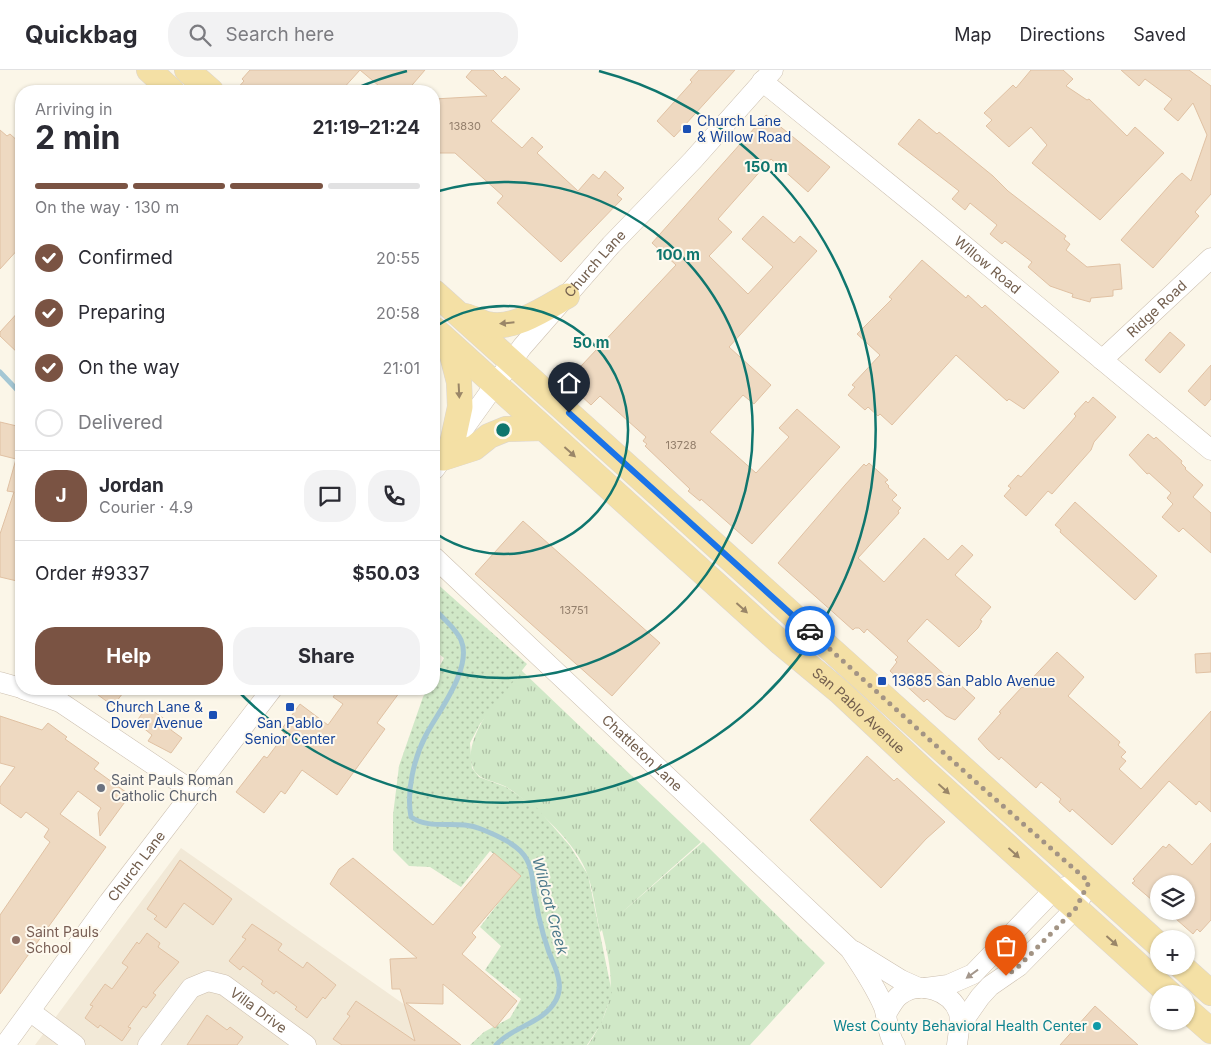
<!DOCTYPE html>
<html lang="en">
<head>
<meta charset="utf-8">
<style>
  body { margin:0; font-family:Inter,sans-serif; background:#f2f2f3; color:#2b2b33; height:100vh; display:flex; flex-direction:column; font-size:19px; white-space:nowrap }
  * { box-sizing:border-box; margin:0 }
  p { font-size:16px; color:#7c7c81 }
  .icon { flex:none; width:28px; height:28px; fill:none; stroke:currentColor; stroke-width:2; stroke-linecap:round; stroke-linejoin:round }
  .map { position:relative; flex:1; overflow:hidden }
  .drawer { position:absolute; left:15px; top:15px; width:425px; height:610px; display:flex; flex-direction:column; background:#fff; border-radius:20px; box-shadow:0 1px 4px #0004 }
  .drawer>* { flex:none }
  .fabs { position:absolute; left:1150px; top:805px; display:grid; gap:10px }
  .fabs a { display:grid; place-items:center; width:45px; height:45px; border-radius:50%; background:#fff; box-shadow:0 1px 4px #0004; font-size:25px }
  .pin { position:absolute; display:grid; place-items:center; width:42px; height:42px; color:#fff; margin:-51px -21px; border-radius:50% 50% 50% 0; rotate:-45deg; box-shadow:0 0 5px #0007 }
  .pin .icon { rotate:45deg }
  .courier { position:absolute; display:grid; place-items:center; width:50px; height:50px; margin:-25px; border:4px solid #1a73e8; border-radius:50%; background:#fff; color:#222; box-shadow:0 1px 6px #0007 }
  .headline em { font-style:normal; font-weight:700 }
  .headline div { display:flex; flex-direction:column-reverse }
  .headline { display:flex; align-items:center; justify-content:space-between; height:85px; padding:0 20px }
  h1 { font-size:32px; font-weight:700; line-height:38px }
  .bar { display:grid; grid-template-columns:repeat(4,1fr); gap:8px 5px; align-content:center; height:60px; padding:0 20px }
  .bar i { height:6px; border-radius:4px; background:#e1e1e2 }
  .bar .on { background:#7a5343 }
  .bar p { grid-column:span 4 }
  .line { display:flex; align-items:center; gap:12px; padding:0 20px; border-top:1px solid #e1e1e2 }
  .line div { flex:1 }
  .round { display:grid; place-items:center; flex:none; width:52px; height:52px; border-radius:20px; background:#f2f2f3 }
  ol { padding:0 20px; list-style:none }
  li { display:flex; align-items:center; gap:15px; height:55px }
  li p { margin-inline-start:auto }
  li .icon { padding:5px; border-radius:50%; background:#7a5343; color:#fff; stroke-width:4 }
  li:last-child { color:#7c7c81 }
  li i { width:28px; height:28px; border:2px solid #e1e1e2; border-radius:50% }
  .button { display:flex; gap:10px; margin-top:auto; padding:10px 20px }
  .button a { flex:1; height:58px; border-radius:20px; background:#7a5343; color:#fff; font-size:20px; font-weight:700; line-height:58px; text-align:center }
  .button a+a { background:#f2f2f3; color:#2b2b33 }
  header { display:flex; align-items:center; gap:30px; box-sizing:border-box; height:70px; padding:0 25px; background:#fff; border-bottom:1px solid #e1e1e2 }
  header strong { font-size:24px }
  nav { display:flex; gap:28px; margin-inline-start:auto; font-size:18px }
  .search { width:350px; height:45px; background:#f2f2f3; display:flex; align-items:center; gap:12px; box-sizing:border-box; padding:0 18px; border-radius:20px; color:#7c7c81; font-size:19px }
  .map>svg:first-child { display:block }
  .residential { fill:#f2e9d7 }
  .grass { fill:url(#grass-tufts) }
  .park { fill:url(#park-dots) }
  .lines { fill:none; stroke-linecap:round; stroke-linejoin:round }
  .stream { stroke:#a4c7d4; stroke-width:5 }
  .building { fill:#eed9c1; stroke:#e0c1a3 }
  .minor-casing { stroke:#ccbfaf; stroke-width:21 }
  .major-casing { stroke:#dbd5d1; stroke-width:26 }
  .minor { stroke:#fff; stroke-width:20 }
  .major { stroke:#f4e0a5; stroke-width:25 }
  .oneway { fill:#9a8668 }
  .oneway2 { fill:#a4978c }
  .done { stroke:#a39484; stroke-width:5; stroke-dasharray:0 9 }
  .route { stroke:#1a73e8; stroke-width:6 }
  .ring { fill:none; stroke:#0f766e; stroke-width:2.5 }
  .transit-dot { fill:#1a4fb4; stroke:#fef9ee; stroke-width:2 }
  .worship-dot { fill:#6b7280; stroke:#fef9ee; stroke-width:2 }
  .education-dot { fill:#8d6e63; stroke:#fef9ee; stroke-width:2 }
  .culture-dot { fill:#0f9aa8; stroke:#fef9ee; stroke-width:2 }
  .labels { text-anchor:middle; stroke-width:4; stroke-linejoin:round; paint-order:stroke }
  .number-label { font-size:11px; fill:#927e6b }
  .transit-label { font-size:14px; fill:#164399; stroke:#fef9ee; text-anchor:start }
  .street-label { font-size:14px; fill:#735f4e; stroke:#fef9ee }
  .worship-label { font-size:14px; fill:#5b616d; stroke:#fef9ee; text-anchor:start }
  .education-label { font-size:14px; fill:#785e54; stroke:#fef9ee; text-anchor:start }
  .culture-label { font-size:14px; fill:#0d838f; stroke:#fef9ee; text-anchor:end }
  .water-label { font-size:15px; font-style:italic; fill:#4c798b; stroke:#fef9ee }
  .centre { fill:#0f766e; stroke:#fef9ee; stroke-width:2.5 }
  .ring-label { font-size:15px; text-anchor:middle; font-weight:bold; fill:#0f766e; stroke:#fef9ee; stroke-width:4; stroke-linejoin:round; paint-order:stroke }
</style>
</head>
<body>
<header>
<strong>Quickbag</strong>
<div class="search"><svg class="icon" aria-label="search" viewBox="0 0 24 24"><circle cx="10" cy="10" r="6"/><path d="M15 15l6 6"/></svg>Search here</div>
<nav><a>Map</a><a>Directions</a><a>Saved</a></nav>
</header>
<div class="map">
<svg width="1211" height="975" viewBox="0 0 1211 975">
  <defs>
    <pattern id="grass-tufts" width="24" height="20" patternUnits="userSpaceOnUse" patternTransform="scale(1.25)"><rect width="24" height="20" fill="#d0e8c7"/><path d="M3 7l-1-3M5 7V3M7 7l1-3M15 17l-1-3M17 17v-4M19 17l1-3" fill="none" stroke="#adbfa4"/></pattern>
    <pattern id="park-dots" width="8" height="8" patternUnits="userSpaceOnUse" patternTransform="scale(1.25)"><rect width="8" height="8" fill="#d0e8c7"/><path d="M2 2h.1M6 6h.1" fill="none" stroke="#adbfa4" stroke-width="1.8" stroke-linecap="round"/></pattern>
  </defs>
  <rect width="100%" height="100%" fill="#fbf6e8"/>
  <!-- residential -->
  <polygon class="residential" points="181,778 445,963 444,975 35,975"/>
  <!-- grass -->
  <path class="grass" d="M520 599 701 772 619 845 703 772 825 893 750 975H588C617 932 614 909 602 860L600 862C596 844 594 824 588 806 578 774 535 736 508 718 496 710 479 712 473 698 461 666 503 624 520 599Z"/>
  <!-- park -->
  <polygon class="park" points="434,511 527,594 480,654 470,673 472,698 479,707 506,717 537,738 570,776 588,805 612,923 601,954 587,975 470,975 484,962 510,948 521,929 485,900 501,876 480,857 520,805 490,781 461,817 430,797 409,796 393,780 393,745 399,696 423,627 427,619 434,619 434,607 444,588 434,580"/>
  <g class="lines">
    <!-- stream -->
    <g class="stream">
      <polyline points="0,302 21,324"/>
      <path d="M434 538C442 548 456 558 461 570 473 598 438 642 426 665 414 688 406 722 411 747 431 761 458 749 481 759 496 765 520 775 527 790 534 802 532 815 535 827 539 851 545 875 555 897 559 908 562 919 556 930 543 954 513 956 496 975"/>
    </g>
  </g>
  <!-- building -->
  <g class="building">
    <polygon points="250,0 425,0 407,21 385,21 360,0 341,21 235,21 244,11 242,9"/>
    <polygon points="472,0 493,0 502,9 505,6 520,19 491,51 522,78 532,67 543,77 537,83 578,121 593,104 599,109 605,101 624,118 617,125 622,129 561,192 497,133 503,126 455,83 434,83 434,29 487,26 466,7"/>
    <polygon points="699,0 735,0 674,67 657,51 692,12 690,10"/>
    <polygon points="1031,0 1063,0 1073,9 1066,16 1087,30 1089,29 1127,66 1135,57 1164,83 1100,150 1032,93 1047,75 1031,57 1009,77 986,56 992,50 984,43 1013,15 1016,18"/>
    <polygon points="1121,0 1189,0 1211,16 1211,124 1195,142 1199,146 1153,198 1121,170 1176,108 1182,103 1191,111 1207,65 1193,33 1178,51 1164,39 1172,29 1145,9 1139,16"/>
    <polygon points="766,45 830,97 808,122 771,89 718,149 732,162 709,186 748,224 773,197 742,169 763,146 794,173 800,166 817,181 729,277 771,315 754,334 743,325 710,362 756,403 789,367 779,358 797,339 840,377 752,474 701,429 700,431 688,421 690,419 645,376 647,374 643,371 646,367 600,326 591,335 566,312 676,195 652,173"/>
    <polygon points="919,49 937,64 939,62 993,106 1008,121 1066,166 1064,169 1070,174 1066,180 1087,197 1120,194 1122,219 1113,220 1113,226 1091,228 1090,232 1072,227 1073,224 1050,216 1028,197 1032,192 1005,171 1002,174 990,164 997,155 970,133 965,140 952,129 959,121 898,74"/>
    <polygon points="0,60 7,66 10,64 21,74 21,176 0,199"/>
    <polygon points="922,190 966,228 968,225 982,238 985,235 1059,302 1024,339 1009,329 1007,331 956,285 892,355 880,344 878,346 868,337 865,340 848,325 855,317 852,315 880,285 857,264 892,229 889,227"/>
    <polygon points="21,239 21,286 0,266 0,262"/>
    <polygon points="1170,262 1185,275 1160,303 1145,290"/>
    <polygon points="1211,295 1211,329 1205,336 1188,321"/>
    <polygon points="1093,327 1116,347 1094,372 1091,380 1052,424 1048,421 1026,446 1004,426 1011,418 1008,416 1018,405 1021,407 1071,352 1076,346 1074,344 1086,331 1088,333"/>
    <polygon points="0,352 21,357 21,497 17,511 0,507 0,464 14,422 7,421 16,389 0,385"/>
    <polygon points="1148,364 1154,369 1156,367 1182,391 1181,393 1186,398 1185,399 1203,415 1193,427 1211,443 1211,483 1183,458 1179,462 1162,447 1173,434 1167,428 1171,423 1149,403 1147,404 1129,385"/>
    <polygon points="869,393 888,410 885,412 889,416 888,417 897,425 892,430 901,438 898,441 899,443 858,488 884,512 924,468 948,490 962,475 973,485 955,505 991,537 980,550 982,551 978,558 959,577 927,549 907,571 947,607 949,605 975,628 955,650 946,646 927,629 924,632 890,601 897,592 895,590 898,587 867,559 864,563 859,558 855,558 853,560 778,493 845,415 864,394 866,396"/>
    <polygon points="1075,432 1157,506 1135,530 1060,462 1061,460 1055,455"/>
    <polygon points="523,451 660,573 612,626 475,504"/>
    <polygon points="1057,582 1084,607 1068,626 1120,672 1118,675 1126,682 1121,687 1126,691 1119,699 1141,719 1211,641 1211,742 1199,731 1196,735 1169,711 1112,775 1072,739 1070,742 1059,732 1061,729 1041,712 1036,718 1001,687 999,690 987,679 978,669 1001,643 999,642 1022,617 1023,618"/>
    <polygon points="1211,583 1211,602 1196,603 1195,584"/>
    <polygon points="90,619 126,619 113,636"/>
    <polygon points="339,619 402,619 377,653 385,659 337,725 302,700 285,724 281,721 264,743 236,722 264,686 267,688 285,664 281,660 300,634 328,655 343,634 333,627"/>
    <polygon points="149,638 174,656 171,660 182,668 171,683 148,671 152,665 136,652 144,641 146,643"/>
    <polygon points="0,646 42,660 48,653 67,667 65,669 99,693 94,699 130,725 100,766 98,743 101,738 78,721 60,744 106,777 0,924 0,845 50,772 44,767 49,759 26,742 21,748 0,733 0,717 15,697 0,693"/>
    <polygon points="867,686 894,711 897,708 945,752 926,769 881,818 810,750"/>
    <polygon points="1211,773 1211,850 1200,862 1197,859 1193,864 1167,841 1186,841 1186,814 1159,814 1159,836 1132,813 1135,811 1133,809 1163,776 1166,778 1169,774 1192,795"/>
    <polygon points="494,783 521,806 472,863 476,867 462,884 517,931 495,958 443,914 443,934 406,933 461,975 342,975 333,969 350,946 347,944 356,931 415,971 400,919 392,919 390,889 417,888 330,814 339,799 353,788 433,855"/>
    <polygon points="180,790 232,829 213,855 184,833 166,858 154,849 157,846 147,839"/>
    <polygon points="252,854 282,874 278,880 303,898 307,892 336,915 325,929 323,927 307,948 295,939 297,937 276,921 274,924 261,914 263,911 243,896 240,900 229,891 246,869 242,867"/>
    <polygon points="147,863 160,873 158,877 179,892 153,923 156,925 146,938 143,936 128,957 131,958 122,971 100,955 98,958 85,948 93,936 90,935 105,914 112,919 128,897 122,893 137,872 139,874"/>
    <polygon points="1095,936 1138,975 1060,975"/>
    <polygon points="207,945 227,960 230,957 243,967 237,975 187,975"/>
  </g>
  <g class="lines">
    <!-- minor casing -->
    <g class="minor-casing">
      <g id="minor">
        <path id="s1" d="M762 11 926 144 1211 380"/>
        <path id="s2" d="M1102 290 1211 188"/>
        <path id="s3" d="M434 400 522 277 611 175 693 90 773 0"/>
        <path id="s4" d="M434 487 850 879C863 898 875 916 884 937 888 950 887 963 895 975"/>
        <polyline points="0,612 21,618"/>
        <polyline points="23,619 60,632 194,722"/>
        <polyline points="854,881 901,910 919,918"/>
        <polyline points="925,918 948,915 973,904 1055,819 1089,812"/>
        <polyline points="31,942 75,975"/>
        <path d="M886 944C890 938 894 929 900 925 919 910 951 920 959 943 961 953 958 965 957 975"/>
        <polyline points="959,957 980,927 990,916 1019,896 1076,838 1082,825"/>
        <path id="s5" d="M5 975 109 832 272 619"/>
        <path id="s6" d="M148 975 191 918 208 911 224 915 306 975"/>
      </g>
    </g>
    <!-- major casing -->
    <g class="major-casing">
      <g id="major">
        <polyline points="149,0 172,21"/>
        <polyline points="187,0 211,21"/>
        <polyline points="434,222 1159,875"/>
        <path d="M465 246C473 248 480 252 487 254 512 261 546 238 567 226"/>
        <path id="s7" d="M434 259 781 573 840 622 922 699 1170 924"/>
        <polyline points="449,273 459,312 460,337 452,374"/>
        <polyline points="443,388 474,378 489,366 506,359 543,358"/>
        <polyline points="1181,896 1211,923"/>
        <polyline points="1186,939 1211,961"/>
      </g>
    </g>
    <!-- minor -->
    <use href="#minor" class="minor"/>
    <!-- major -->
    <use href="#major" class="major"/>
  </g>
  <!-- one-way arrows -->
  <defs><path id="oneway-solid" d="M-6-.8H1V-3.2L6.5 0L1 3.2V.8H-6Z" transform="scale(1.25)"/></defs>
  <g class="oneway">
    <use href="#oneway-solid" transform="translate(507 253) rotate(174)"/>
    <use href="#oneway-solid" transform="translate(459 321) rotate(87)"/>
    <use href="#oneway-solid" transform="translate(570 382) rotate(42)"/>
    <use href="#oneway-solid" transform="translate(742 538) rotate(42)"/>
    <use href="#oneway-solid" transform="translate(944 719) rotate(42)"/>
    <use href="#oneway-solid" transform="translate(1014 783) rotate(42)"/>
    <use href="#oneway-solid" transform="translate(1112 871) rotate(42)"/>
  </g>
  <use class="oneway2" href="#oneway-solid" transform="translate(972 904) rotate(144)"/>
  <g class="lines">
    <!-- done -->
    <polyline class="done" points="810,561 977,713 1089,812 1076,838 1019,896 1006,906"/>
    <!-- route -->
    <polyline class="route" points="569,343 810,561"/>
  </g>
  <!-- distance rings -->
  <g class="ring">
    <path d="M435 257A124 124 0 1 1 435 463"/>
    <path d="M435 122A248 248 0 1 1 435 598"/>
    <path d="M352 20A372 372 0 0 1 407 1M599 1A372 372 0 1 1 238 621"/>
  </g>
  <!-- markers -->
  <g class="transit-dot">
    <rect x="682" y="54" width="10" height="10" rx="2.5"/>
    <rect x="877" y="606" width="10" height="10" rx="2.5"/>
    <rect x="285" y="632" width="10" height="10" rx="2.5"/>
    <rect x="208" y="640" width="10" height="10" rx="2.5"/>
  </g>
  <circle class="worship-dot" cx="101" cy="718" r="5"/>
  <circle class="education-dot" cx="16" cy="870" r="5"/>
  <circle class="culture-dot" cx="1097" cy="956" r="5"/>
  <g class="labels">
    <!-- number labels -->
    <g class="number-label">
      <text x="465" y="60">13830</text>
      <text x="681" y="379">13728</text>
      <text x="574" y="544">13751</text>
    </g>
    <!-- transit labels -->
    <g class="transit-label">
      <text x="697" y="56">Church Lane<tspan x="697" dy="16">&amp; Willow Road</tspan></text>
      <text x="892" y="616">13685 San Pablo Avenue</text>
      <text x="203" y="642" text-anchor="end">Church Lane &amp;<tspan x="203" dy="16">Dover Avenue</tspan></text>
      <text x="290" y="658" text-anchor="middle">San Pablo<tspan x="290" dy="16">Senior Center</tspan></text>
    </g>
    <!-- street labels -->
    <g class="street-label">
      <text dy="5" stroke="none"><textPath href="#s3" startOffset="262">Church Lane</textPath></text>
      <text dy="5" stroke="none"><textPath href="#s1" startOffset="291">Willow Road</textPath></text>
      <text dy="5" stroke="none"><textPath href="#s2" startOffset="75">Ridge Road</textPath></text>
      <text dy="5" stroke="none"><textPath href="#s7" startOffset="571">San Pablo Avenue</textPath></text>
      <text dy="5" stroke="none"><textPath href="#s4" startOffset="286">Chattleton Lane</textPath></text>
      <text dy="5" stroke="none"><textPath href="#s5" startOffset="222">Church Lane</textPath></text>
      <text dy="5" stroke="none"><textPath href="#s6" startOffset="149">Villa Drive</textPath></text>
    </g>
    <!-- worship labels -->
    <g class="worship-label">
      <text x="111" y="715">Saint Pauls Roman<tspan x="111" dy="16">Catholic Church</tspan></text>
    </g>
    <!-- education labels -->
    <g class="education-label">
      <text x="26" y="867">Saint Pauls<tspan x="26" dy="16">School</tspan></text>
    </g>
    <!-- culture labels -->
    <g class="culture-label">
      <text x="1087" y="961">West County Behavioral Health Center</text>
    </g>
    <!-- water labels -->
    <g class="water-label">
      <text transform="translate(550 836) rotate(75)" y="5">Wildcat Creek</text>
    </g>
  </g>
  <circle cx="503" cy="360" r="8" class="centre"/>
  <g class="ring-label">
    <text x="766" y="102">150 m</text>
    <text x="678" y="190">100 m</text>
    <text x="591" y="278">50 m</text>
  </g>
</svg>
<div class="fabs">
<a><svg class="icon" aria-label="layers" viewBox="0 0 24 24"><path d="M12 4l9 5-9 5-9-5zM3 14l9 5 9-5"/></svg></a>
<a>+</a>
<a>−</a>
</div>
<div class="pin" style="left:1006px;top:906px;background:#ea580c"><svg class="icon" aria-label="bag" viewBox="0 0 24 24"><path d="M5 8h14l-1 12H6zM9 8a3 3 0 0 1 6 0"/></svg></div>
<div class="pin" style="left:569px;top:343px;background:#1f2937"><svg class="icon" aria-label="home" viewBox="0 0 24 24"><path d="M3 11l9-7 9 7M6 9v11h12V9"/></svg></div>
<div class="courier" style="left:810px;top:561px"><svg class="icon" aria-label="car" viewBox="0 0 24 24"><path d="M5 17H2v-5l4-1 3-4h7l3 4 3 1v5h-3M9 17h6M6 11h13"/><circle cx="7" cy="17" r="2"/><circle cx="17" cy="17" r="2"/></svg></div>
<section class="drawer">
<div class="headline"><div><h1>2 min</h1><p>Arriving in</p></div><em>21:19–21:24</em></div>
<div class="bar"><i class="on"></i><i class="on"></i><i class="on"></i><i></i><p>On the way · 130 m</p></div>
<ol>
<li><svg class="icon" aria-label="check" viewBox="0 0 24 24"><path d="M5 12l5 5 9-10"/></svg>Confirmed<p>20:55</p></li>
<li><svg class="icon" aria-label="check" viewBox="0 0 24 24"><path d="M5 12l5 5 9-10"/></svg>Preparing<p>20:58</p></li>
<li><svg class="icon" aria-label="check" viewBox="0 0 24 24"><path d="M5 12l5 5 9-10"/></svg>On the way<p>21:01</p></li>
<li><i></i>Delivered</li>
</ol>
<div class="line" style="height:90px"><b class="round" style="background:#7a5343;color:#fff">J</b><div><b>Jordan</b><p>Courier · 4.9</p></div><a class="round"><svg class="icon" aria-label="chat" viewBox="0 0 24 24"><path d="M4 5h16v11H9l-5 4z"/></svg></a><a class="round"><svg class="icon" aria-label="phone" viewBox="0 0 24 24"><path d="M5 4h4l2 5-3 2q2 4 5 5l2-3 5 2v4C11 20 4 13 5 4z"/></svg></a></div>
<div class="line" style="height:65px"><div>Order #9337</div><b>$50.03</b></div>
<div class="button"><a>Help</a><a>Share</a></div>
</section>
</div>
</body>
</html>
